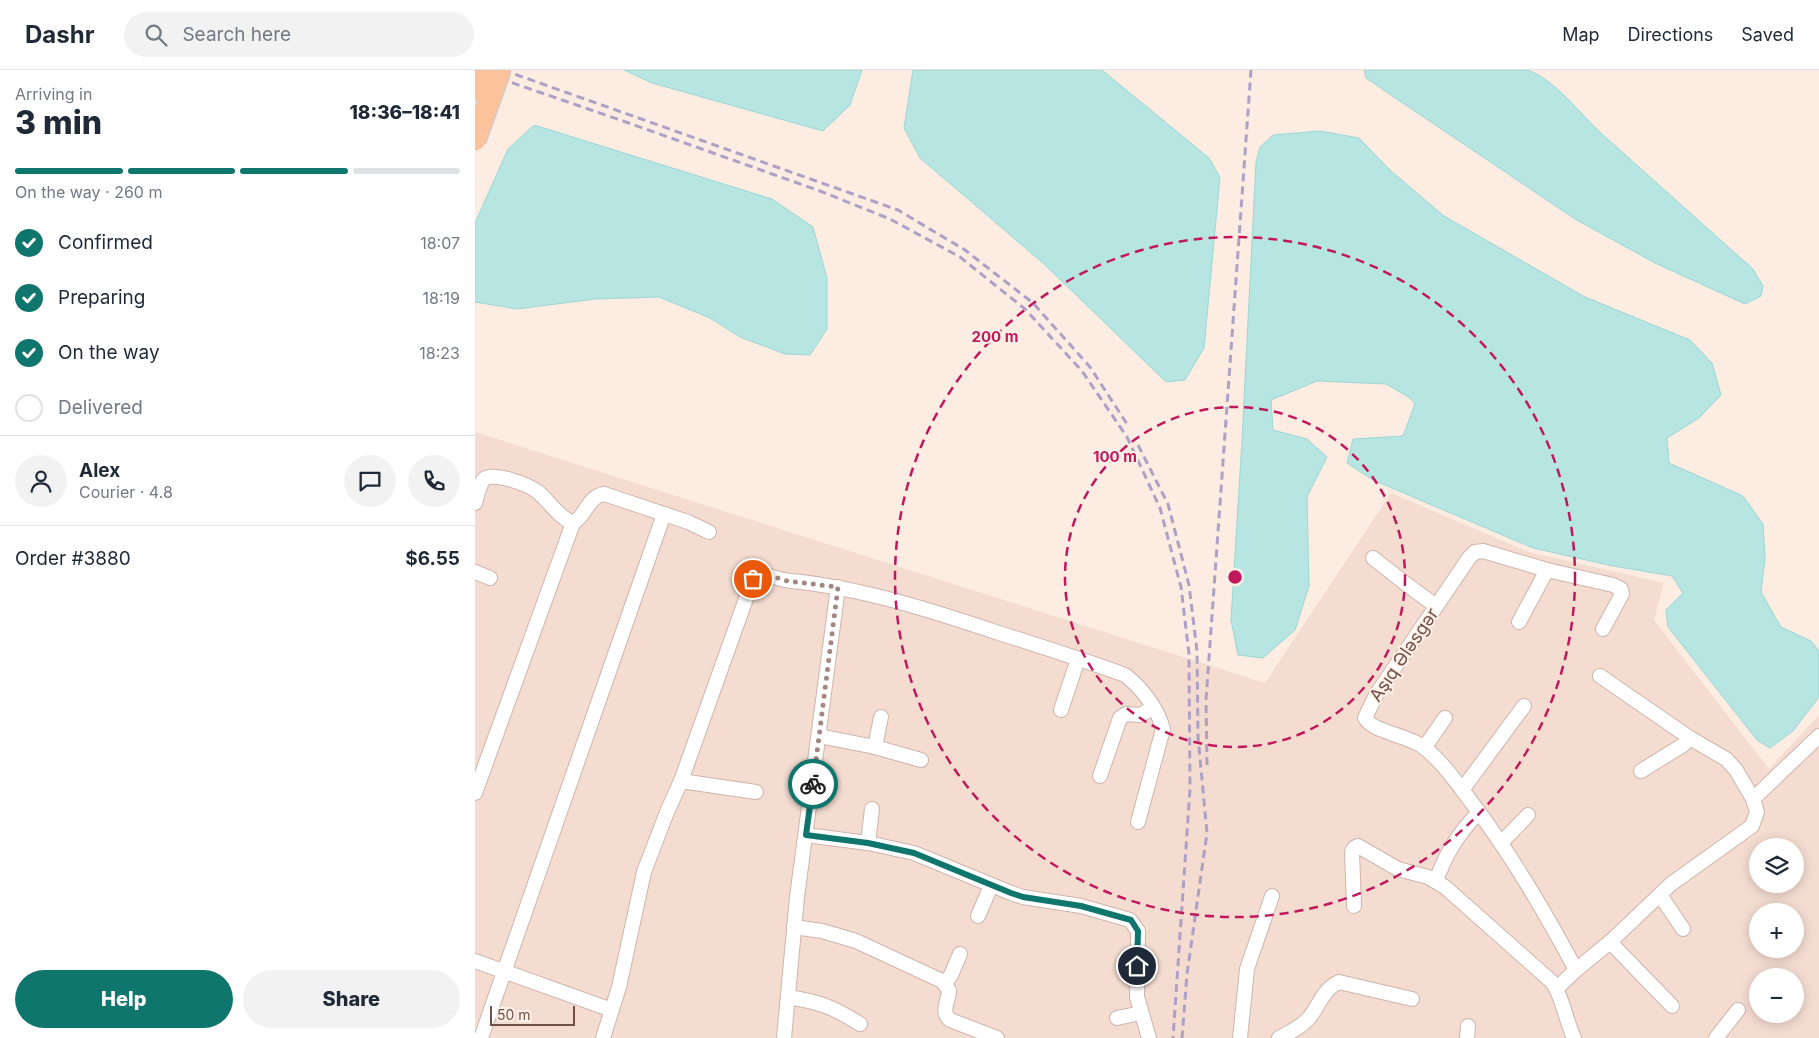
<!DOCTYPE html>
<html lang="en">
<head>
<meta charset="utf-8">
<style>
  body { margin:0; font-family:Inter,sans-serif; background:#f2f2f3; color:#1f2937; height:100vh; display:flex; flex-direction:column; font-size:19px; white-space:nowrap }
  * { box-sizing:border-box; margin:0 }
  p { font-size:16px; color:#747a83 }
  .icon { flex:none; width:28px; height:28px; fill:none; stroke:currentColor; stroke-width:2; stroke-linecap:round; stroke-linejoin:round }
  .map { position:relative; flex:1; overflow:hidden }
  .sheet { display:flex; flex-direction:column; background:#fff; width:475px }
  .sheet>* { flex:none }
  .controls { position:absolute; left:1274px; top:768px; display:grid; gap:10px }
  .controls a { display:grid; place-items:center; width:55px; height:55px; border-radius:50%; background:#fff; box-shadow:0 2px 12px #0003; font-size:25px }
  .scale { position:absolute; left:15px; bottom:12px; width:85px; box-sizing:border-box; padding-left:5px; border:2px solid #734f49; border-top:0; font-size:14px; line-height:18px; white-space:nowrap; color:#734f49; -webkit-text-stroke:4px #fff1e8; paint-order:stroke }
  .pin { position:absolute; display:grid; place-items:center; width:42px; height:42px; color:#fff; margin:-21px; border:2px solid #fff; border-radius:50%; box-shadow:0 1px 5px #0007 }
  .courier { position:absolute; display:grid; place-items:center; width:50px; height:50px; margin:-25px; border:4px solid #0f766e; border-radius:50%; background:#fff; color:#222; box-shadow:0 1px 6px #0007 }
  .overview em { font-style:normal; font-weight:800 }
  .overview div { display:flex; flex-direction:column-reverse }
  .overview { display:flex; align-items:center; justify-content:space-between; height:85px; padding:0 15px }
  h1 { font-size:32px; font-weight:800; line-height:38px }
  .bar { display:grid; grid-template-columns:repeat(4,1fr); gap:8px 5px; align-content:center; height:60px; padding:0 15px }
  .bar i { height:6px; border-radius:4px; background:#e0e1e3 }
  .bar .active { background:#0f766e }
  .bar p { grid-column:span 4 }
  .line { display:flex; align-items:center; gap:12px; padding:0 15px; border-top:1px solid #e0e1e3 }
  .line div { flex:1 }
  .round { display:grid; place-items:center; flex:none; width:52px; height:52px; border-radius:26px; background:#f2f2f3 }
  ol { padding:0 15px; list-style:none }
  li { display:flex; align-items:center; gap:15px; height:55px }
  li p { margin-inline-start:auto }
  li .icon { padding:5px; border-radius:50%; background:#0f766e; color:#fff; stroke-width:4 }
  li:last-child { color:#747a83 }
  li i { width:28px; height:28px; border:2px solid #e0e1e3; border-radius:50% }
  .primary-button { display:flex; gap:10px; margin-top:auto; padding:10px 15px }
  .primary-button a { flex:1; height:58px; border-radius:30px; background:#0f766e; color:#fff; font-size:20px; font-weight:800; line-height:58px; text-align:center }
  .primary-button a+a { background:#f2f2f3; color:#1f2937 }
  header { display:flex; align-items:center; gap:30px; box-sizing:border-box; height:70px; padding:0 25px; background:#fff; border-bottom:1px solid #e0e1e3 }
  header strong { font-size:24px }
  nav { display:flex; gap:28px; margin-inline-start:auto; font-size:18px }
  .search { width:350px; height:45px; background:#f2f2f3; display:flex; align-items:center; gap:12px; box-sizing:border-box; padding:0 18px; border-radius:28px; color:#747a83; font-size:19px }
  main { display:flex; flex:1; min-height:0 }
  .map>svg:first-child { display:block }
  .residential { fill:#f4dcd1; fill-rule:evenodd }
  .water { fill:#b7e5e2; stroke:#9dd7d4 }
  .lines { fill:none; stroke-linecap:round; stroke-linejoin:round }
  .street-casing { stroke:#cfb4ac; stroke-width:16 }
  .street { stroke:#fff; stroke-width:14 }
  .rail { stroke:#ada1c5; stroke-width:3; stroke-dasharray:8 5; stroke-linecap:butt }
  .primary-bridge-casing { stroke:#d5cac8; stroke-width:24; stroke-linecap:butt }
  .primary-bridge { stroke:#fbc29b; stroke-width:21 }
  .done { stroke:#a3867f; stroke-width:5; stroke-dasharray:0 9 }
  .route { stroke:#0f766e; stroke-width:6 }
  .ring { fill:none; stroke:#c2185b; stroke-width:2.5; stroke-dasharray:9 6 }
  .labels { text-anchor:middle; stroke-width:4; stroke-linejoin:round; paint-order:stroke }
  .street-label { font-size:18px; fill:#734f49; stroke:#fff1e8 }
  .centre { fill:#c2185b; stroke:#fff1e8; stroke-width:2.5 }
  .ring-label { font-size:15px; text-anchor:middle; font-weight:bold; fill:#c2185b; stroke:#fff1e8; stroke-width:4; stroke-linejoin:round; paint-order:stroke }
</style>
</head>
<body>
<header>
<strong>Dashr</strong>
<div class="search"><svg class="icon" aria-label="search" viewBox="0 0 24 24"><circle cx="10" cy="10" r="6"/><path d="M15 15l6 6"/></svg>Search here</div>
<nav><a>Map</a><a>Directions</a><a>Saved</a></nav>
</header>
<main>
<section class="sheet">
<div class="overview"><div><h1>3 min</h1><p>Arriving in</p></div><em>18:36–18:41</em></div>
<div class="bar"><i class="active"></i><i class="active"></i><i class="active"></i><i></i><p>On the way · 260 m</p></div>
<ol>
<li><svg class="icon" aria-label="check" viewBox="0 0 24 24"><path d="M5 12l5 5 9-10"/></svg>Confirmed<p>18:07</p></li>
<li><svg class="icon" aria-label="check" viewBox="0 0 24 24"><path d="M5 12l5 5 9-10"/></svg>Preparing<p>18:19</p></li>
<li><svg class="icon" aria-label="check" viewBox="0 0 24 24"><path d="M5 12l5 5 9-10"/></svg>On the way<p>18:23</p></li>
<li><i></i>Delivered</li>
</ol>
<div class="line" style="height:90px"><a class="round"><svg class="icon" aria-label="person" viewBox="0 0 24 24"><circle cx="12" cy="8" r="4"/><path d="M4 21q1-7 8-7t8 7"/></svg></a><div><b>Alex</b><p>Courier · 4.8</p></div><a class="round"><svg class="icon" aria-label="chat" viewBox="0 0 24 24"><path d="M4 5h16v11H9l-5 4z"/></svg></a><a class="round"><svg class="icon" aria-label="phone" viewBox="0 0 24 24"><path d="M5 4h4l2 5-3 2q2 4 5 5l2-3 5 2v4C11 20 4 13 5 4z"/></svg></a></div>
<div class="line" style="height:65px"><div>Order #3880</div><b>$6.55</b></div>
<div class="primary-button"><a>Help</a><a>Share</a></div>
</section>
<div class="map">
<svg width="1344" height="968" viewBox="0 0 1344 968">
  <rect width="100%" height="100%" fill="#fcece2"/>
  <!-- residential -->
  <path class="residential" d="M0 362 790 613 916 423 1054 482 1189 513 1179 550 1294 699 1344 645V968H0ZM1282 776H1320V814H1282ZM1282 841H1320V879H1282ZM1282 906H1320V944H1282Z"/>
  <!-- water -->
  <g class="water">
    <polygon points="149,0 387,0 375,35 348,61 177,13"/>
    <polygon points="438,0 627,0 734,88 745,107 729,278 710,310 691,312 569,194 445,88 429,58"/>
    <path d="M889 0H1052C1079 8 1106 45 1127 64 1177 109 1228 154 1278 199L1288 216 1286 226 1270 234 1180 193 1100 149 910 21 891 8Z"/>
    <polygon points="59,55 297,129 338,157 352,208 352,259 335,285 310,284 265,267 235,248 184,227 120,229 42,239 0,232 0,153 33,79"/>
    <polygon points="845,61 884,68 915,100 969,146 1110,227 1215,270 1237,293 1246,325 1224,348 1192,368 1194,393 1268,426 1288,454 1290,489 1286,522 1306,557 1336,571 1344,581 1344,627 1318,661 1295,678 1282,670 1193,557 1191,540 1208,523 1197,506 1138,496 1058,478 898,410 872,393 878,369 928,366 940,334 935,328 911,314 842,311 796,330 798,360 832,369 852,387 832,427 834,516 820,560 788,588 763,585 756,550 767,370 781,92 785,77 798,65"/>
  </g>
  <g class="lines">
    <!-- street casing -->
    <g class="street-casing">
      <g id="street">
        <path d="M0 433C2 426 4 416 8 410 16 400 54 415 63 422 75 432 83 447 98 453 111 446 113 426 129 424L213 452 234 462"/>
        <polyline points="898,488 931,514 961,536"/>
        <polyline points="0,502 15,508"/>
        <polyline points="1044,552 1072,500"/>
        <polyline points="586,640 603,589"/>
        <polyline points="344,666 400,677 446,690"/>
        <polyline points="400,677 406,647"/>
        <polyline points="949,678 970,648"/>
        <polyline points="1166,701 1208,675 1215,668"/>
        <polyline points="625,706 645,648 651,644 665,645 678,638"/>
        <polyline points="206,711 281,722"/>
        <polyline points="987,720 1049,636"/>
        <polyline points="0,723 98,453"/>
        <polyline points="1278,729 1344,666"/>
        <polyline points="331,765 393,773 439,783 536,823 548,827 606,836 655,850 663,861 662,927 674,968"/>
        <polyline points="393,773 397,739"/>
        <polyline points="1026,773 1053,745"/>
        <path d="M961 811C971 783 983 764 1004 742"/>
        <polyline points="1185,825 1208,859"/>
        <path d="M879 836 877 782 879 778 883 776 923 799 953 807 970 817 1077 912C1087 925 1091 951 1099 968"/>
        <polyline points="503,846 516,816"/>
        <path d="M319 857 347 861 381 871 467 911 474 920C474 931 465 941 475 950L522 968"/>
        <polyline points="1135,872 1197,936"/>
        <polyline points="0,891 137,940"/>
        <path d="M1101 900C1070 842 1037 785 997 733 983 714 968 693 950 678 934 665 899 663 890 648L901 625 994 488 1000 482 1008 481 1072 500 1138 515 1146 519 1147 524 1128 559"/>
        <polyline points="470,913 476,905 485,884"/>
        <polyline points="1082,918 1101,900 1135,872 1196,814 1277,756 1282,742 1278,729 1261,700 1251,689 1215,668 1125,606"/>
        <path d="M313 927C345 932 358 937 385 954"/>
        <polyline points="642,948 666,943"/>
        <polyline points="6,968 189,444"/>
        <path d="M128 968 144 917 169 802 192 742 206 711 278 509 283 505C294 504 304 510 316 511 388 518 458 541 527 564 568 577 609 590 650 605 666 617 683 639 688 659L663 752"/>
        <polyline points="309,968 322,827 363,517"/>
        <polyline points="765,968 772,899 797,826"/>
        <path d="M804 968C815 962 825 958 834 948 845 935 847 920 864 912L937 929"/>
        <polyline points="992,968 993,956"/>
        <polyline points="1241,968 1263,940"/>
      </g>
    </g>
    <!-- street -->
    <use href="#street" class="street"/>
    <!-- rail -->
    <g class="rail">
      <polyline points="0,0 148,51 345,121 415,149 485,187 550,239 607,301 652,367 685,438 706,517 714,584 715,719 698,968"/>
      <polyline points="28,0 423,140 490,180 558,233 615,297 654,357"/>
      <polyline points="663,375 693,434 714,515 722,581 723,667 732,763 712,904 707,968"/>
      <polyline points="732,695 731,630 776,0"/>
    </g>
    <!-- primary-bridge casing -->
    <g class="primary-bridge-casing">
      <g id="primary-bridge">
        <polyline points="0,20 7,0"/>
        <polyline points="0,70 25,0"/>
      </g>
    </g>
    <!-- primary-bridge -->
    <use href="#primary-bridge" class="primary-bridge"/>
  </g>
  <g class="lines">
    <!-- done -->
    <polyline class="done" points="278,509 283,505 290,504 312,511 363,517 338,714"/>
    <!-- route -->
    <polyline class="route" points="338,714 331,765 393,773 439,783 536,823 548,827 606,836 656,850 663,861 662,896"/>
  </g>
  <!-- distance rings -->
  <g class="ring">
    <circle cx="760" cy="507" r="170"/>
    <circle cx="760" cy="507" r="340"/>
  </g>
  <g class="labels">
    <!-- street labels -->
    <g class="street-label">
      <text transform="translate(929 585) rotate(-56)" y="6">Aşıq Ələsgər</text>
    </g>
  </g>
  <circle cx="760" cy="507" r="8" class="centre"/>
  <g class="ring-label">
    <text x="520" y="272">200 m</text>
    <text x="640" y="392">100 m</text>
  </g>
</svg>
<div class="controls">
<a><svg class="icon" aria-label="layers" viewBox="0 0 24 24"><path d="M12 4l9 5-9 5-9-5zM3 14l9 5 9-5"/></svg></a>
<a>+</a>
<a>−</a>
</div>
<div class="scale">50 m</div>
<div class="pin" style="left:278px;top:509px;background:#ea580c"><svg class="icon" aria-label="bag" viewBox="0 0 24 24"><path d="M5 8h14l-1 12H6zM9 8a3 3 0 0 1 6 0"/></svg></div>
<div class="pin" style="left:662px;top:896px;background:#1f2937"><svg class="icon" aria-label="home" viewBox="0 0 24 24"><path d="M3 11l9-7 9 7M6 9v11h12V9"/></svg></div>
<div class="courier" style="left:338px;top:714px"><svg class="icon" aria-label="bike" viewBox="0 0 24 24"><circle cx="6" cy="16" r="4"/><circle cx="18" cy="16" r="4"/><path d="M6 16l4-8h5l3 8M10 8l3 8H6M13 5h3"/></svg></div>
</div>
</main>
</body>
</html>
